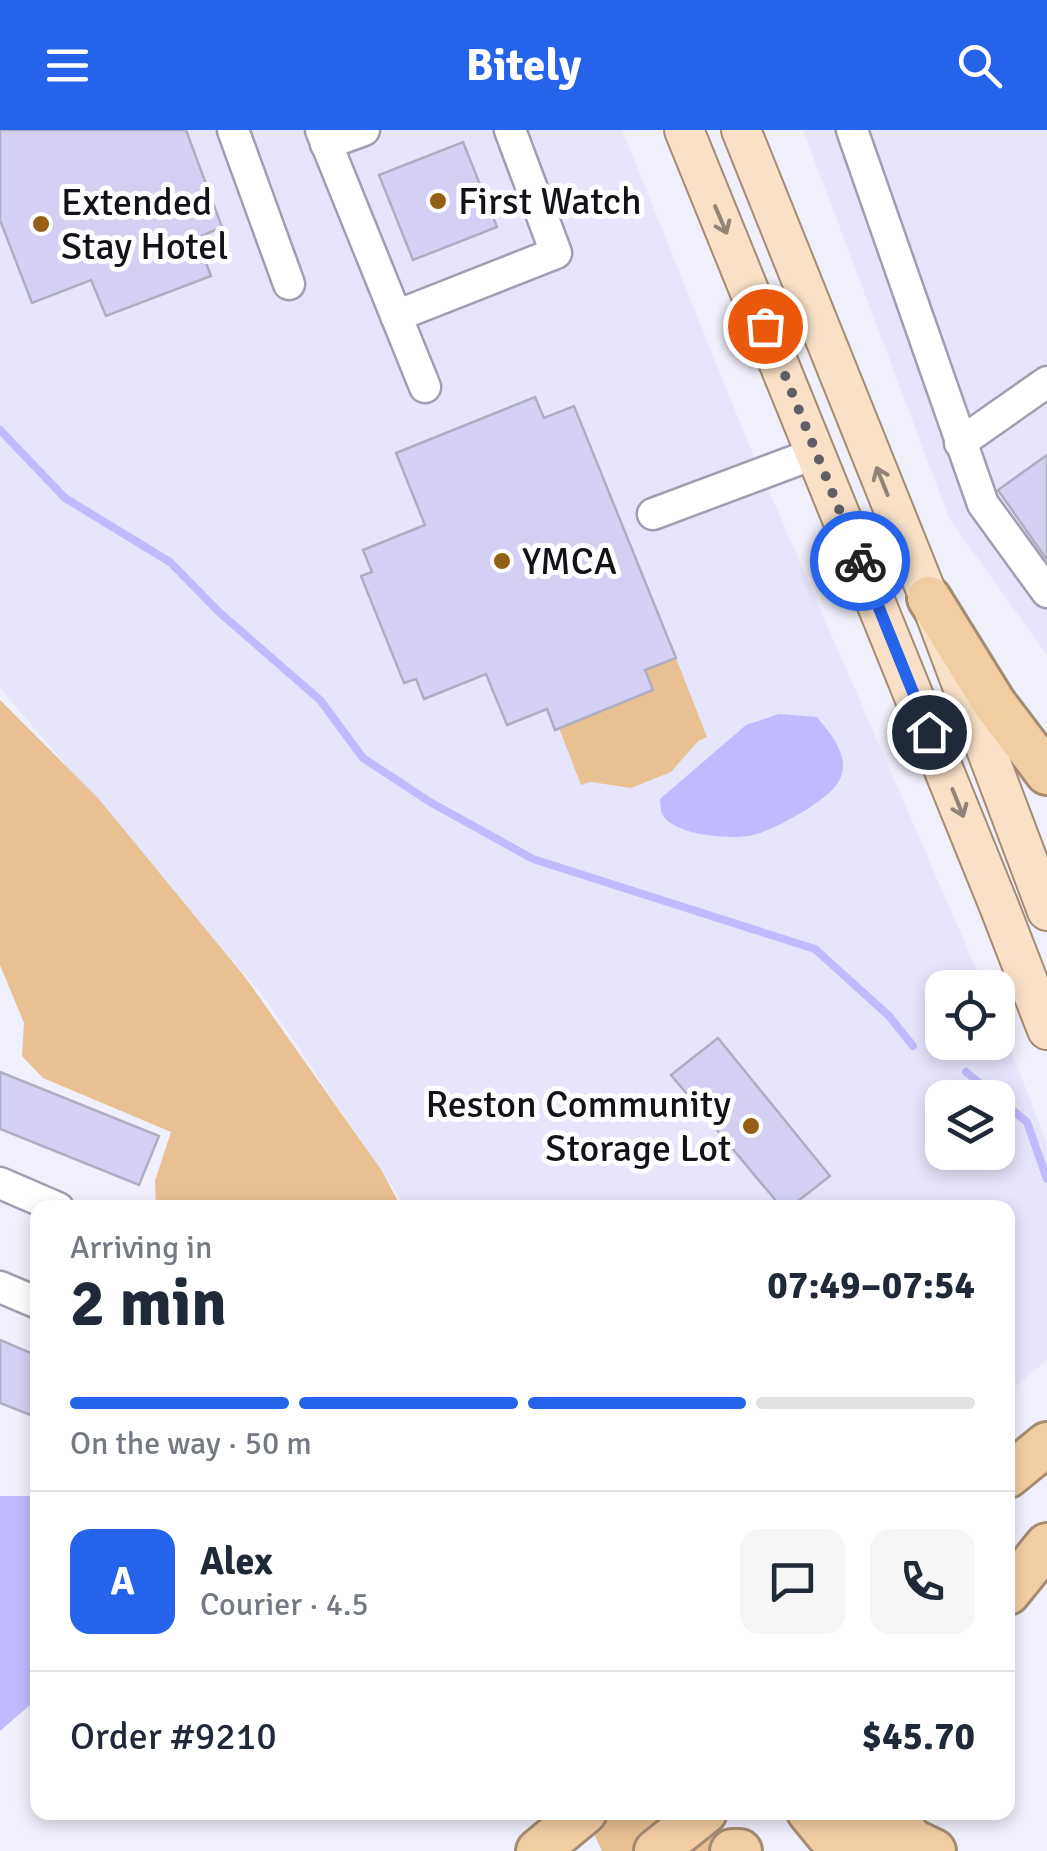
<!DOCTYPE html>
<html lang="en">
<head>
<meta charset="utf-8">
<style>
  body { margin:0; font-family:Signika,sans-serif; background:#f6f6f7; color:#1f2937; height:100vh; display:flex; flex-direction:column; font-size:38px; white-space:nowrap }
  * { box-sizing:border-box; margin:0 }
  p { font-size:32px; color:#747a83 }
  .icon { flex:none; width:55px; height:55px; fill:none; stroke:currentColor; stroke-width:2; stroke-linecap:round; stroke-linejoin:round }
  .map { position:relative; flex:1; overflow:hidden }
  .sheet { position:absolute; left:30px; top:1070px; width:985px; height:620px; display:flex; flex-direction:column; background:#fff; border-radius:20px; box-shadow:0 5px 15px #0003 }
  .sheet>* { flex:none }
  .controls { position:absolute; left:925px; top:840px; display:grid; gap:20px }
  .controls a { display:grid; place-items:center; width:90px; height:90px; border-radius:20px; background:#fff; box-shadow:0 5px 15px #0003; font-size:50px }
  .pin { position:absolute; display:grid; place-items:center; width:85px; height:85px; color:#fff; margin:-42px; border:5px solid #fff; border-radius:50%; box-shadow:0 2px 10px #0007 }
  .courier { position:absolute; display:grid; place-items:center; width:100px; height:100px; margin:-50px; border:8px solid #2563eb; border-radius:50%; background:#fff; color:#222; box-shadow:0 2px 12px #0007 }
  .summary em { font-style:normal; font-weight:700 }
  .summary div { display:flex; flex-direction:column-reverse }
  .summary { display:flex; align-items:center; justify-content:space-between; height:170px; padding:0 40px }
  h1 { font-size:65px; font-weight:700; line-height:75px }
  .bar { display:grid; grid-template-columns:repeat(4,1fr); gap:15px 10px; align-content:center; height:120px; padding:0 40px }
  .bar i { height:12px; border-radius:8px; background:#e0e1e3 }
  .bar .active { background:#2563eb }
  .bar p { grid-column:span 4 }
  .line { display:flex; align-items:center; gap:25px; padding:0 40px; border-top:2px solid #e0e1e3 }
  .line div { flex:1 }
  .round { display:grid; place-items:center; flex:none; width:105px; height:105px; border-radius:20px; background:#f6f6f7 }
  header { display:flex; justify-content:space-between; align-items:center; height:130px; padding:0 40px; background:#2563eb; color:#fff; font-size:45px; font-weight:700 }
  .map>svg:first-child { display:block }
  .built { fill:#e7e5fb; fill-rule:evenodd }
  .green { fill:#e9c091 }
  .water { fill:#c1bafe }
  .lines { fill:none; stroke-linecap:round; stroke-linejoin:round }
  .stream { stroke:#c1bafe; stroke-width:8 }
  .building { fill:#d3d0f3; stroke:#afaec1; stroke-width:2.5 }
  .minor-casing { stroke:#a09fb2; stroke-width:35 }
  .major-casing { stroke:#a48c72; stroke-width:42 }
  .highway-casing { stroke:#a48c72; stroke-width:48 }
  .minor { stroke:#fff; stroke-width:30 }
  .major { stroke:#f8e1c7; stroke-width:38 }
  .highway { stroke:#f3cda2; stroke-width:42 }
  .oneway { stroke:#908479 }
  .done { stroke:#605f68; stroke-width:10; stroke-dasharray:0 18 }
  .route { stroke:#2563eb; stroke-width:12 }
  .poi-dot { fill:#956015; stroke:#fefefe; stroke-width:4 }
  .labels { text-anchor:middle; stroke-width:10; stroke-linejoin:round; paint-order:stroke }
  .poi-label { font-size:38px; fill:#121219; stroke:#fefefe; text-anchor:start }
</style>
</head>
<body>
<header><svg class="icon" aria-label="menu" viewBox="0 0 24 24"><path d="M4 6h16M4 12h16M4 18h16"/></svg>Bitely<svg class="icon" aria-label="search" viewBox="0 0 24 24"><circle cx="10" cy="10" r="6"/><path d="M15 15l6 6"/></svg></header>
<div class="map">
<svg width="1047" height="1721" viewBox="0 0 1047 1721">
  <rect width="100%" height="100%" fill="#f0effc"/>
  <!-- built -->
  <g class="built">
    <path d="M0 0H622L750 317 984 857 942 858V912H998V887L1047 1013V1230L1008 1262V1078L406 1077 264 867 0 558ZM942 968H998V1022H942Z"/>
    <polygon points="803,0 1047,0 1047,525 950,390"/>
  </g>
  <!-- green -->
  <g class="green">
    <polygon points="676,528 707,607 698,611 671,642 631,658 591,652 581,655 559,598 653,561 645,540"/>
    <polygon points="0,570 98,668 245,847 382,1041 401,1077 156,1077 155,1051 171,1002 43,948 22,926 24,893 0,835"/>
    <polygon points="584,1683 706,1683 724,1721 602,1721"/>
  </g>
  <!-- water -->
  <g class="water">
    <path d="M779 584 817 587C830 603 851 626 840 649 832 669 777 698 757 704 736 711 673 706 662 684 661 682 660 672 660 669L746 595Z"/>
    <polygon points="0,1366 38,1366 37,1569 0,1601"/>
  </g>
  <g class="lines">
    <!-- stream -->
    <g class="stream">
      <polyline points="0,300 65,368 170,432 219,482 320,570 363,628 430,672 533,729 815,819 889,886 913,916"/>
      <polyline points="966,942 1027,992 1047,1049"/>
    </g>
  </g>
  <!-- building -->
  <g class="building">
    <polygon points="0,0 186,0 222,97 197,108 211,146 106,186 91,150 32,173 0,90"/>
    <polygon points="463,12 497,97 413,130 379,45"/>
    <polygon points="535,267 544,288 574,276 676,528 645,540 653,560 555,600 547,579 507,595 486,544 424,569 416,549 404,553 361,446 372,442 363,420 425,395 396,323"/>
    <polygon points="1047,325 1047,430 998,360"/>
    <polygon points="718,908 830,1046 789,1078 782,1078 671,945"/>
    <polygon points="0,942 159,1006 139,1055 0,999"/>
    <polygon points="0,1210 38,1226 38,1288 0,1273"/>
  </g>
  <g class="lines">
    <!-- minor casing -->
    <g class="minor-casing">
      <g id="minor">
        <polyline points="233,0 289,154"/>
        <polyline points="321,0 425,257"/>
        <polyline points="852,0 983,374 1047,462"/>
        <polyline points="326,14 364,0"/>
        <polyline points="396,186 556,123 510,0"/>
        <polyline points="960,313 1047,252"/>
        <polyline points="653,384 816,323"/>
        <polyline points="0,1053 58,1078"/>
        <polyline points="0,1157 38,1173"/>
      </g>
    </g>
    <!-- major casing -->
    <g class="major-casing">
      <g id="major">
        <polyline points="684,0 999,776 1047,900"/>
        <polyline points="741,0 929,468 1047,781"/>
      </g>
    </g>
    <!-- highway casing -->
    <g class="highway-casing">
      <g id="highway">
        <polyline points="929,468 994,573 1047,643"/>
        <polyline points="1008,1346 1047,1314"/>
        <polyline points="1008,1463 1047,1415"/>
        <polyline points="809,1682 841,1721"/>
        <polyline points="849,1682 884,1721"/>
        <polyline points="887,1682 913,1711 934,1721"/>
        <polyline points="538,1721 585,1682"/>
        <polyline points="656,1721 705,1682"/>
        <polyline points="732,1721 740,1721"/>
      </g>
    </g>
    <!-- minor -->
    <use href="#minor" class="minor"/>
    <!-- major -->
    <use href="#major" class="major"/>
    <!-- highway -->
    <use href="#highway" class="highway"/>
  </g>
  <!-- one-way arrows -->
  <defs><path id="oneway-shaft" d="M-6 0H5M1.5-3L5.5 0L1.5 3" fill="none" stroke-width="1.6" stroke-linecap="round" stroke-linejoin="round" transform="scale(2.5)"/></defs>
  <g class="oneway">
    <use href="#oneway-shaft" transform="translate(721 90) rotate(67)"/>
    <use href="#oneway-shaft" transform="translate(882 351) rotate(-112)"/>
    <use href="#oneway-shaft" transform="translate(958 673) rotate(68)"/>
  </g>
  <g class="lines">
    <!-- done -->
    <polyline class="done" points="765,196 860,431"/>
    <!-- route -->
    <polyline class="route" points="860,431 929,602"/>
  </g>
  <!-- markers -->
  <g class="poi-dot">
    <circle cx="438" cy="71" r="10"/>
    <circle cx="41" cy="94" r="10"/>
    <circle cx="502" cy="431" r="10"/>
    <circle cx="751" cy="996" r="10"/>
  </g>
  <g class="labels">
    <!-- poi labels -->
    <g class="poi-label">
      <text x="458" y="84">First Watch</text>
      <text x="61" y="85">Extended<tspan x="61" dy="44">Stay Hotel</tspan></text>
      <text x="522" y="444">YMCA</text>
      <text x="731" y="987" text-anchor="end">Reston Community<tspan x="731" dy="44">Storage Lot</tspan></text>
    </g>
  </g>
</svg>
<div class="controls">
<a><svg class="icon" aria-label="locate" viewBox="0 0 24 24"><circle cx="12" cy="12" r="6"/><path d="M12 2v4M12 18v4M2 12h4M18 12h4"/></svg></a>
<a><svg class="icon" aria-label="layers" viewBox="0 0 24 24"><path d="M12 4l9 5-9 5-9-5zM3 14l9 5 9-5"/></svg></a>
</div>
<div class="pin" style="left:765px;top:196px;background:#ea580c"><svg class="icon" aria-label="bag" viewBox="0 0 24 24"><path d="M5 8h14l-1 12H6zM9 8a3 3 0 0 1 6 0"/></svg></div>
<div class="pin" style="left:929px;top:602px;background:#1f2937"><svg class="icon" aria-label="home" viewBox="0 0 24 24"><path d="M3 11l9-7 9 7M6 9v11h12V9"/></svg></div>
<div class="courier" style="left:860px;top:431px"><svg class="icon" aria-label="bike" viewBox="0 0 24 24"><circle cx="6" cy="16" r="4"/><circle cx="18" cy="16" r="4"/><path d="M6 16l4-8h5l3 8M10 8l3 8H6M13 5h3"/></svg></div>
<section class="sheet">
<div class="summary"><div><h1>2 min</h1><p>Arriving in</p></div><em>07:49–07:54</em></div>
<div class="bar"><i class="active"></i><i class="active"></i><i class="active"></i><i></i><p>On the way · 50 m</p></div>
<div class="line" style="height:180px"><b class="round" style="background:#2563eb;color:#fff">A</b><div><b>Alex</b><p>Courier · 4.5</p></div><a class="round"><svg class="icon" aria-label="chat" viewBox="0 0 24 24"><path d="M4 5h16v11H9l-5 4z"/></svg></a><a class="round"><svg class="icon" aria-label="phone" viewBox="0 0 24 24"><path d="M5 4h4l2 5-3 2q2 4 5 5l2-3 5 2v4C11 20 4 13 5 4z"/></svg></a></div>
<div class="line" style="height:130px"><div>Order #9210</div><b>$45.70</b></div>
</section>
</div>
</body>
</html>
